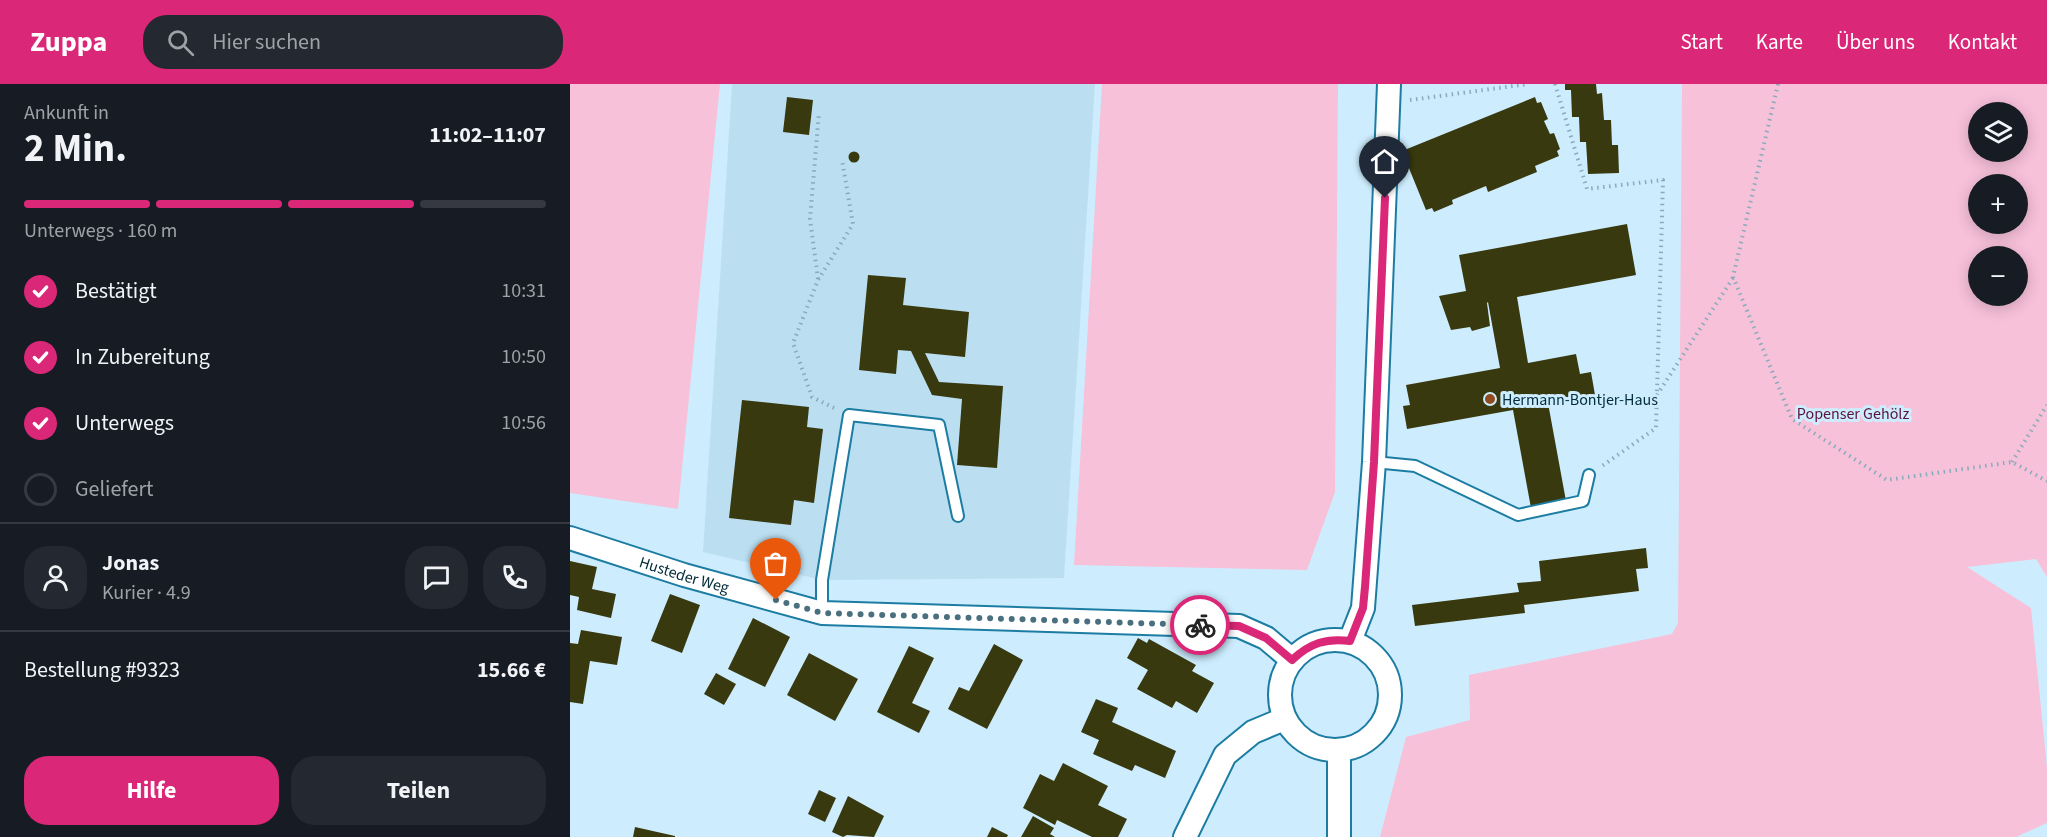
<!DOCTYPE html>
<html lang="de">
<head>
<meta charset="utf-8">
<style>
  body { margin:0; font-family:"Source Sans 3",sans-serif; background:#242831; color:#f1f3f6; height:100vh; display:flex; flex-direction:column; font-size:22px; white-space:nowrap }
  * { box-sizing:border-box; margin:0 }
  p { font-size:20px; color:#9ea1a6 }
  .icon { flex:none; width:33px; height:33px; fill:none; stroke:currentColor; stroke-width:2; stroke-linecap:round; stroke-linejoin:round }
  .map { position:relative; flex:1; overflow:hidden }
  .panel { display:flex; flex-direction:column; background:#171b24; width:570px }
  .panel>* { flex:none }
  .fabs { position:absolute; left:1398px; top:18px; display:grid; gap:12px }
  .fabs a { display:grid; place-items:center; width:60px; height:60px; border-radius:50%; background:#171b24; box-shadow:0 3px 15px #0003; font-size:30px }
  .pin { position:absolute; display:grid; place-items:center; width:51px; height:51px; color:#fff; margin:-62px -26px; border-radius:50% 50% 50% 0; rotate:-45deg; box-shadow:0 0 6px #0007 }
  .pin .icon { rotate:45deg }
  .courier { position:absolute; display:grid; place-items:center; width:60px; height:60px; margin:-30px; border:4px solid #db2777; border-radius:50%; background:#fff; color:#222; box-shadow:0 2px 8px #0007 }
  .head em { font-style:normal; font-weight:700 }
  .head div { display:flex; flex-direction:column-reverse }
  .head { display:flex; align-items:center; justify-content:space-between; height:102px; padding:0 24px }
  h1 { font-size:39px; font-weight:700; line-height:45px }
  .bar { display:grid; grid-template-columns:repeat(4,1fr); gap:9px 6px; align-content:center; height:72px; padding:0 24px }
  .bar i { height:8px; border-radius:4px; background:#363941 }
  .bar .active { background:#db2777 }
  .bar p { grid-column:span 4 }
  .line { display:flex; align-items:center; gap:15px; padding:0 24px; border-top:2px solid #363941 }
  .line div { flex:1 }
  .round { display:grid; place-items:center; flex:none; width:63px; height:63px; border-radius:24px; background:#242831 }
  ol { padding:0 24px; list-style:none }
  li { display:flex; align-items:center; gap:18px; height:66px }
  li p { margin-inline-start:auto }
  li .icon { padding:6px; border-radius:50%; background:#db2777; color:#fff; stroke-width:4 }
  li:last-child { color:#9ea1a6 }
  li i { width:33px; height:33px; border:3px solid #363941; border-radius:50% }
  .primary-button { display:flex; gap:12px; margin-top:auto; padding:12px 24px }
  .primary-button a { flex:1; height:69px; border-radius:24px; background:#db2777; color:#fff; font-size:24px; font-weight:700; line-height:69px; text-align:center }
  .primary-button a+a { background:#242831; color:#f1f3f6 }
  header { display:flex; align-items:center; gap:36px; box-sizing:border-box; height:84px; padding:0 30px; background:#db2777; color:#fff }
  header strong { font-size:28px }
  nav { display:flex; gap:33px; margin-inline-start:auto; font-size:21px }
  .search { width:420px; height:54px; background:#242831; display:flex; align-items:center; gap:15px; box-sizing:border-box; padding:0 21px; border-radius:24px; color:#9ea1a6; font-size:22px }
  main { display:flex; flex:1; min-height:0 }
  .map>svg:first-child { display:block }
  .built { fill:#bbdff1 }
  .green { fill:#f7c1d9; fill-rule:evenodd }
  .building { fill:#38390e }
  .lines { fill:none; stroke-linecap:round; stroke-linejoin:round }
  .lane-casing { stroke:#1c7ca2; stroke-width:14 }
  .street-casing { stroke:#1c7ca2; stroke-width:26 }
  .path { stroke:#88abbb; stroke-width:4; stroke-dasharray:1.5 4.5; stroke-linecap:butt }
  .lane { stroke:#fff; stroke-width:10 }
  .street { stroke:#fff; stroke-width:22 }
  .done { stroke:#4a707f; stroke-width:6; stroke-dasharray:0 10.8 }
  .route { stroke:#db2777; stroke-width:8 }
  .poi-dot { fill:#904c20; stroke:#cdedfe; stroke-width:2 }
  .labels { text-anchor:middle; stroke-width:6; stroke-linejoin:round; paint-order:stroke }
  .poi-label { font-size:16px; fill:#042c3b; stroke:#cdedfe; text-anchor:start }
  .park-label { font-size:16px; fill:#5b123c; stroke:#cdedfe }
  .street-label { font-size:16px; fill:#042c3b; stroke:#cdedfe }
</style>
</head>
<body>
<header>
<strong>Zuppa</strong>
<div class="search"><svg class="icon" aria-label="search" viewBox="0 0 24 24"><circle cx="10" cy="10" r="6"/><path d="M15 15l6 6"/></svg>Hier suchen</div>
<nav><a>Start</a><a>Karte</a><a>Über uns</a><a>Kontakt</a></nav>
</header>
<main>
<section class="panel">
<div class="head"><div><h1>2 Min.</h1><p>Ankunft in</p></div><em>11:02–11:07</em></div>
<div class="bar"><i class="active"></i><i class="active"></i><i class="active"></i><i></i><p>Unterwegs · 160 m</p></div>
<ol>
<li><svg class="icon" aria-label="check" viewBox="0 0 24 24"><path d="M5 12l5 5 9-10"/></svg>Bestätigt<p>10:31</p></li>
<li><svg class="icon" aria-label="check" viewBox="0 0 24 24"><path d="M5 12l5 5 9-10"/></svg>In Zubereitung<p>10:50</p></li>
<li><svg class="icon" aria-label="check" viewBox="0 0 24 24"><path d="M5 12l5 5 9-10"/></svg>Unterwegs<p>10:56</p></li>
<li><i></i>Geliefert</li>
</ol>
<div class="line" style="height:108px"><a class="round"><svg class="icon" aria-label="person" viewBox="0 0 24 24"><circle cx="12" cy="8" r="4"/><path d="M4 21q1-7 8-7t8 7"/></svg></a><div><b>Jonas</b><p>Kurier · 4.9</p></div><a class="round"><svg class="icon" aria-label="chat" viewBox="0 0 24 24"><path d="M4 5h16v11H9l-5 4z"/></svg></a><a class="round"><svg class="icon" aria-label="phone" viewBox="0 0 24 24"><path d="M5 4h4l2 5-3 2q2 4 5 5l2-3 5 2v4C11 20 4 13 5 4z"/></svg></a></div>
<div class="line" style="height:78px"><div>Bestellung #9323</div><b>15.66 €</b></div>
<div class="primary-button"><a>Hilfe</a><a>Teilen</a></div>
</section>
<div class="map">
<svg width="1477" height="753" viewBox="0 0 1477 753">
  <rect width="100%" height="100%" fill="#cdedfe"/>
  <!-- built -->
  <polygon class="built" points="162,0 525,0 494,494 252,496 133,468"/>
  <!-- green -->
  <g class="green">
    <polygon points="0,0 150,0 108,425 0,409"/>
    <polygon points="532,0 768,0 765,408 737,486 504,481"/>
    <path d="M1112 0H1477V493L1466 475 1397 483 1461 524 1477 684V739L1446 753H810L836 653 900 636 899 591 1102 550 1108 539ZM1448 28V68H1408V28ZM1448 100V140H1408V100ZM1448 172V212H1408V172Z"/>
  </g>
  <!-- building -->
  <g class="building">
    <polygon points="995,0 1026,0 1027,10 1032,9 1034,36 1041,36 1042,61 1048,61 1049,89 1018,90 1016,58 1010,58 1009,33 1002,33 1001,6 995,6"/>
    <polygon points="217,13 243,16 239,51 213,48"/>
    <polygon points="965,13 967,19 971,18 978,35 974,37 980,50 984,49 990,65 987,67 989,72 965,82 967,88 918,108 916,102 882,116 883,120 864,128 862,124 856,126 832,67"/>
    <circle cx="284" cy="73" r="5.5"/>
    <polygon points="1057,140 1066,191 947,213 958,279 1006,270 1010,290 1021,288 1025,311 978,319 996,417 961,424 943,326 837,345 833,322 840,321 836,301 930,284 918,218 917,219 920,242 902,247 900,243 881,246 869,212 896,207 889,171"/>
    <polygon points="298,191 336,194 333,221 399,228 395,273 355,269 369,298 433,302 427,384 387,381 392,315 362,311 341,267 328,266 326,290 289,286"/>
    <polygon points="172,316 239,323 237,343 253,345 244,419 224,416 221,441 159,434"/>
    <polygon points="1076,464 1078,484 1066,485 1069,507 954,521 955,529 845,542 842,521 949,508 947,499 971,497 969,477"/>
    <polygon points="0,477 27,483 22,505 46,510 41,534 7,526 9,513 0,511"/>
    <polygon points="100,510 130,521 112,569 81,557"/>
    <polygon points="183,534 220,553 195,603 158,585"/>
    <polygon points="11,546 52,553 47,581 20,577 13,620 0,618 0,559 8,560"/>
    <polygon points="568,554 577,559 579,555 626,581 622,587 644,599 627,629 606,617 602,624 567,605 578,586 557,574"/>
    <polygon points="424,560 453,576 417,645 378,625 389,603 399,607"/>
    <polygon points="339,562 364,574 342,619 360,627 349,649 307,628"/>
    <polygon points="239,569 288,595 265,637 217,611"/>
    <polygon points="146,589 166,600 154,621 134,610"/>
    <polygon points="526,615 548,624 542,638 606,667 595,694 565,681 562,687 523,670 529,656 511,648"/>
    <polygon points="493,679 538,702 528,721 557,735 548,753 522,753 487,736 485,741 453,724 470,690 484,697"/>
    <polygon points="249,706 266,714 255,738 238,730"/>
    <polygon points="278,712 314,732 304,753 277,751 273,753 262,748"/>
    <polygon points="463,732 484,744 480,750 485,753 451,753"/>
    <polygon points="65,743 105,752 105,753 63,753"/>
    <polygon points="422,743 438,751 437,753 417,753"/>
  </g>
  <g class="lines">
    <!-- lane casing -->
    <g class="lane-casing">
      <g id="lane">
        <polyline points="804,378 845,382 948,431 1013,417 1019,391"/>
        <polyline points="252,529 252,496 279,331 369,341 388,432"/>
      </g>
    </g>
    <!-- street casing -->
    <g class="street-casing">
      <g id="street">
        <path id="s1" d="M0 454 114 491 252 529 669 542 696 554 722 576"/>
        <circle cx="765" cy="611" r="55"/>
        <polyline points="780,557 793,524 804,378 819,0"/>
        <polyline points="769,666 769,753"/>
        <polyline points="615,753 655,671 683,648 714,635"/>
      </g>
    </g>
    <!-- path -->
    <g class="path">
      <polyline points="985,0 1017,105 1093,96 1086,344 1032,382"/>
      <polyline points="1208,0 1163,193 1222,335 1317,396 1442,378 1477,397"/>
      <polyline points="840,16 958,0"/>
      <polyline points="248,195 240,135 249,28"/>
      <polyline points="1087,311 1163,194"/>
      <polyline points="264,324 242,313 223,259 248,196 283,140 272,76"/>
      <polyline points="1442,378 1477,321"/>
    </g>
    <!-- lane -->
    <use href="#lane" class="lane"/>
    <!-- street -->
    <use href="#street" class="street"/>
  </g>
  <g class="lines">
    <!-- done -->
    <polyline class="done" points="206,516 252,529 630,541"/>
    <!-- route -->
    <path class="route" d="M630 541 669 542 696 554 722 576C740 559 756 554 780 557L793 524 795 503 804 378 815 114"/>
  </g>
  <!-- markers -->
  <circle class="poi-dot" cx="920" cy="315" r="6"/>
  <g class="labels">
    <!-- poi labels -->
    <g class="poi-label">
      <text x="932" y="321">Hermann-Bontjer-Haus</text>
    </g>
    <!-- park labels -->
    <g class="park-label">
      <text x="1283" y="335">Popenser Gehölz</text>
    </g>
    <!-- street labels -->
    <g class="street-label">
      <text dy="6" stroke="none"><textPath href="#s1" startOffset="120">Husteder Weg</textPath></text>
    </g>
  </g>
</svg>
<div class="fabs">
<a><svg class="icon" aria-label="layers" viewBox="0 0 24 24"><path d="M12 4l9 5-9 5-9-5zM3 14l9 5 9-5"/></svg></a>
<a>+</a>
<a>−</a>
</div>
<div class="pin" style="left:206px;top:516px;background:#ea580c"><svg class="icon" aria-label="bag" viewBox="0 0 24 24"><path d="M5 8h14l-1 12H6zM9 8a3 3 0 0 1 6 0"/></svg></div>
<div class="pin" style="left:815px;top:114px;background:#1f2937"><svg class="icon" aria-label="home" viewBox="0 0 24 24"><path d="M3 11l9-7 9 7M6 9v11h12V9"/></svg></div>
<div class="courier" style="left:630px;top:541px"><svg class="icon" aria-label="bike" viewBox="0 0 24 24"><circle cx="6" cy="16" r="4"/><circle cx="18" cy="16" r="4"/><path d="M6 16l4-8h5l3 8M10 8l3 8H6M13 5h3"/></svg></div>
</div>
</main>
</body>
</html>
